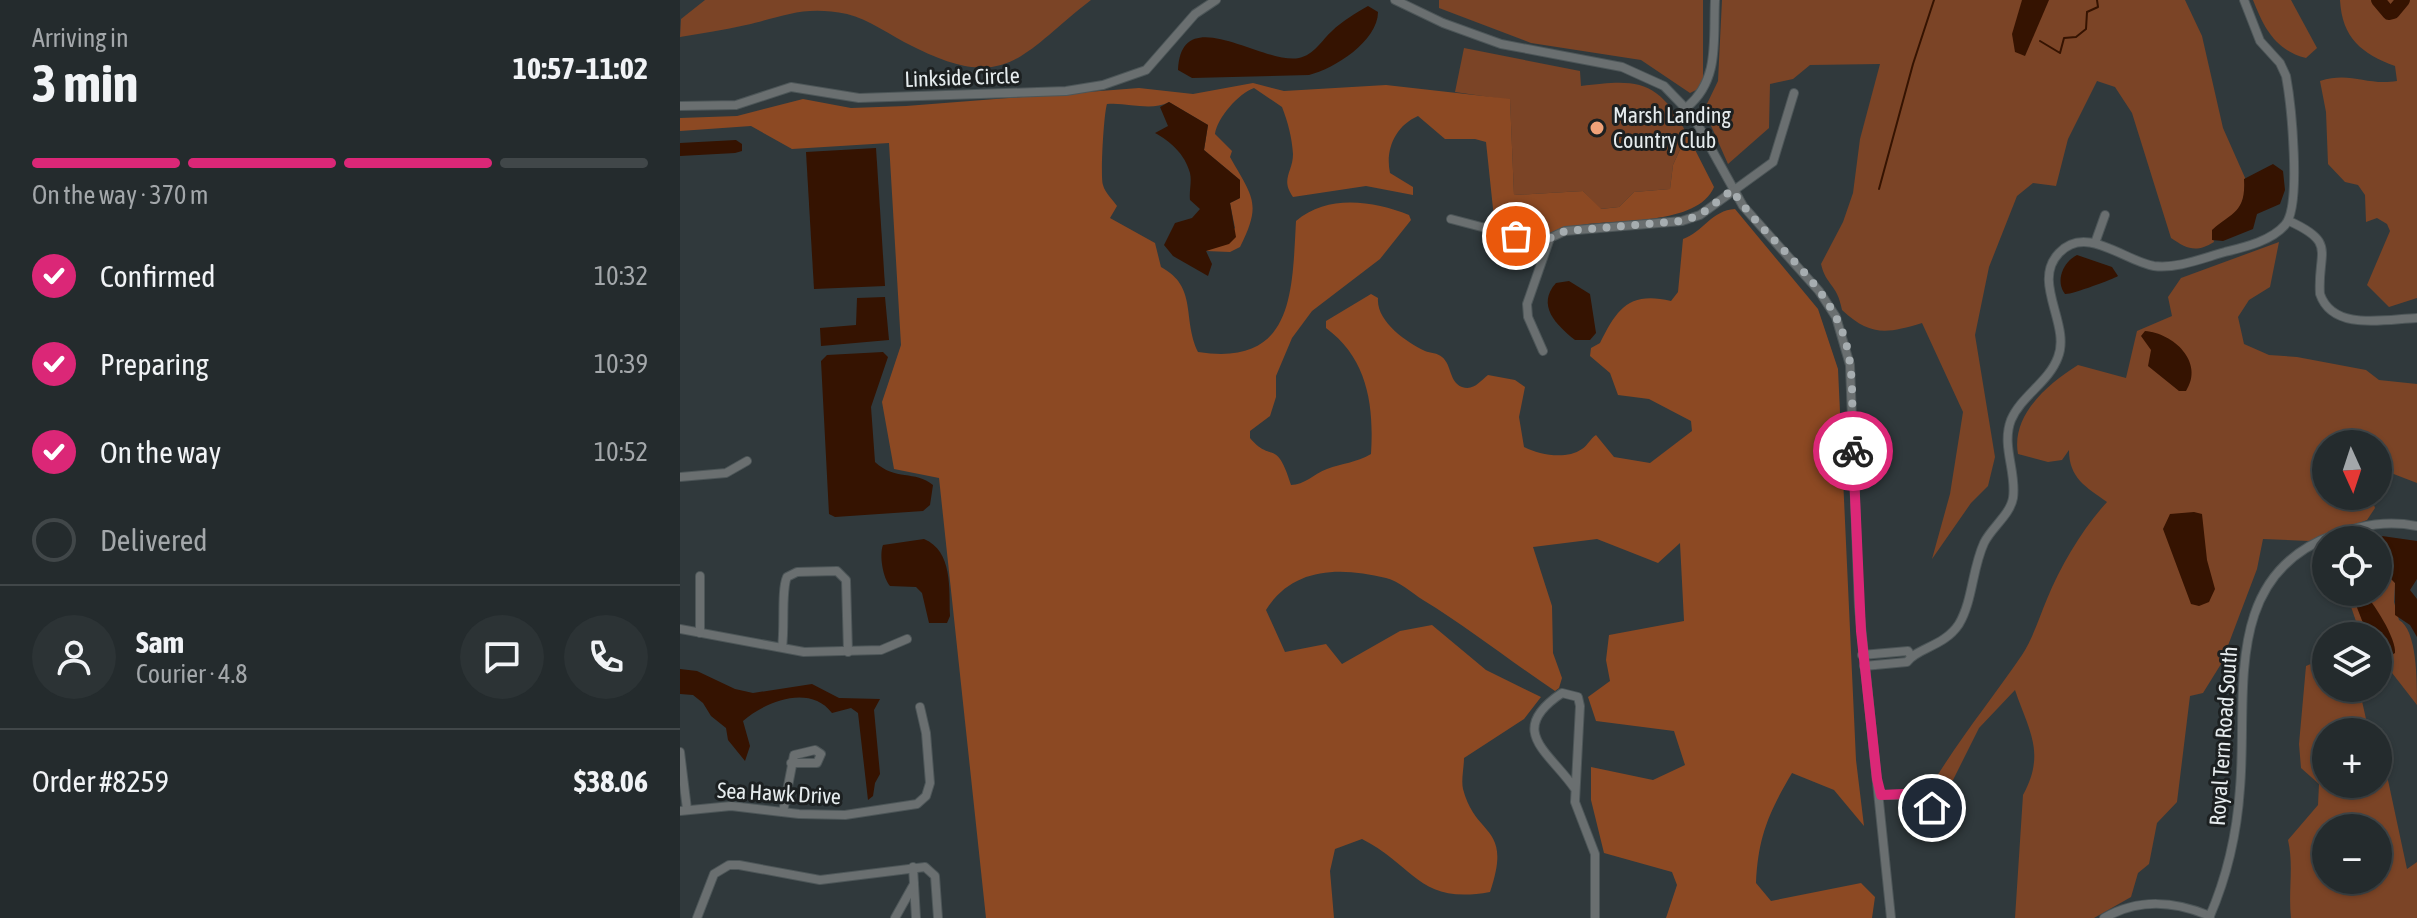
<!DOCTYPE html>
<html lang="en">
<head>
<meta charset="utf-8">
<style>
  body { margin:0; font-family:"Asap Condensed",sans-serif; background:#2c3335; color:#f1f3f6; height:100vh; display:flex; flex-direction:column; font-size:30px; white-space:nowrap }
  * { box-sizing:border-box; margin:0 }
  p { font-size:26px; color:#a3a7aa }
  .icon { flex:none; width:44px; height:44px; fill:none; stroke:currentColor; stroke-width:2; stroke-linecap:round; stroke-linejoin:round }
  .map { position:relative; flex:1; overflow:hidden }
  .drawer { display:flex; flex-direction:column; background:#242b2d; width:680px }
  .drawer>* { flex:none }
  .needle { width:52px; rotate:177deg }
  .buttons { position:absolute; left:1632px; top:430px; display:grid; gap:16px }
  .buttons a { display:grid; place-items:center; width:80px; height:80px; border-radius:50%; background:#242b2d; box-shadow:0 2px 6px #0004,0 0 0 2px #414749; font-size:40px }
  .pin { position:absolute; display:grid; place-items:center; width:68px; height:68px; color:#fff; margin:-34px; border:4px solid #fff; border-radius:50%; box-shadow:0 2px 8px #0007 }
  .courier { position:absolute; display:grid; place-items:center; width:80px; height:80px; margin:-40px; border:6px solid #db2777; border-radius:50%; background:#fff; color:#222; box-shadow:0 2px 10px #0007 }
  .overview em { font-style:normal; font-weight:700 }
  .overview div { display:flex; flex-direction:column-reverse }
  .overview { display:flex; align-items:center; justify-content:space-between; height:136px; padding:0 32px }
  h1 { font-size:52px; font-weight:700; line-height:60px }
  .bar { display:grid; grid-template-columns:repeat(4,1fr); gap:12px 8px; align-content:center; height:96px; padding:0 32px }
  .bar i { height:10px; border-radius:6px; background:#414749 }
  .bar .active { background:#db2777 }
  .bar p { grid-column:span 4 }
  .line { display:flex; align-items:center; gap:20px; padding:0 32px; border-top:2px solid #414749 }
  .line div { flex:1 }
  .round { display:grid; place-items:center; flex:none; width:84px; height:84px; border-radius:42px; background:#2c3335 }
  ol { padding:0 32px; list-style:none }
  li { display:flex; align-items:center; gap:24px; height:88px }
  li p { margin-inline-start:auto }
  li .icon { padding:8px; border-radius:50%; background:#db2777; color:#fff; stroke-width:4 }
  li:last-child { color:#a3a7aa }
  li i { width:44px; height:44px; border:4px solid #414749; border-radius:50% }
  main { display:flex; flex:1; min-height:0 }
  .map>svg:first-child { display:block }
  .green { fill:#7b4426; fill-rule:evenodd }
  .forest { fill:#8c4923 }
  .water { fill:#351301 }
  .lines { fill:none; stroke-linecap:round; stroke-linejoin:round }
  .stream { stroke:#351301; stroke-width:2 }
  .river { stroke:#351301; stroke-width:14 }
  .minor-casing { stroke:#4d5658; stroke-width:10 }
  .minor { stroke:#6a6f70; stroke-width:8 }
  .done { stroke:#a6adb0; stroke-width:8; stroke-dasharray:0 14.4 }
  .route { stroke:#db2777; stroke-width:10 }
  .poi-dot { fill:#f0a279; stroke:#1c2021; stroke-width:3 }
  .labels { text-anchor:middle; stroke-width:6; stroke-linejoin:round; paint-order:stroke }
  .street-label { font-size:22px; fill:#e6ecee; stroke:#1c2021 }
  .poi-label { font-size:22px; fill:#e6ecee; stroke:#1c2021; text-anchor:start }
</style>
</head>
<body>
<main>
<section class="drawer">
<div class="overview"><div><h1>3 min</h1><p>Arriving in</p></div><em>10:57–11:02</em></div>
<div class="bar"><i class="active"></i><i class="active"></i><i class="active"></i><i></i><p>On the way · 370 m</p></div>
<ol>
<li><svg class="icon" aria-label="check" viewBox="0 0 24 24"><path d="M5 12l5 5 9-10"/></svg>Confirmed<p>10:32</p></li>
<li><svg class="icon" aria-label="check" viewBox="0 0 24 24"><path d="M5 12l5 5 9-10"/></svg>Preparing<p>10:39</p></li>
<li><svg class="icon" aria-label="check" viewBox="0 0 24 24"><path d="M5 12l5 5 9-10"/></svg>On the way<p>10:52</p></li>
<li><i></i>Delivered</li>
</ol>
<div class="line" style="height:144px"><a class="round"><svg class="icon" aria-label="person" viewBox="0 0 24 24"><circle cx="12" cy="8" r="4"/><path d="M4 21q1-7 8-7t8 7"/></svg></a><div><b>Sam</b><p>Courier · 4.8</p></div><a class="round"><svg class="icon" aria-label="chat" viewBox="0 0 24 24"><path d="M4 5h16v11H9l-5 4z"/></svg></a><a class="round"><svg class="icon" aria-label="phone" viewBox="0 0 24 24"><path d="M5 4h4l2 5-3 2q2 4 5 5l2-3 5 2v4C11 20 4 13 5 4z"/></svg></a></div>
<div class="line" style="height:104px"><div>Order #8259</div><b>$38.06</b></div>
</section>
<div class="map">
<svg width="1737" height="918" viewBox="0 0 1737 918">
  <rect width="100%" height="100%" fill="#30393c"/>
  <!-- green -->
  <g class="green">
    <path d="M25 0H411C340 55 327 94 232 46 211 36 189 19 167 14 124 5 105 16 66 25 44 30 22 33 0 37L1 19Z"/>
    <polygon points="759,0 1023,0 1023,79 1018,89 1010,93 961,60 851,43 759,8"/>
    <path d="M1042 0H1505L1522 36 1543 128 1566 180V194L1553 220 1532 233 1534 242C1516 253 1507 249 1491 238L1452 113 1435 87 1417 81 1388 139 1376 186 1353 183 1337 196 1309 267 1295 335 1315 457 1308 486 1291 503 1252 559 1270 494 1283 412 1242 323C1206 334 1190 336 1162 310 1157 283 1146 286 1141 264L1163 222 1173 193 1180 139 1200 64 1130 65 1113 79 1090 84 1089 128 1048 164 1024 110 1038 81Z"/>
    <path d="M1573 0H1611L1637 48 1626 58C1595 50 1584 28 1573 0Z"/>
    <path d="M1660 0H1737V298L1709 307 1687 285 1710 231 1707 224 1697 218 1686 222 1685 195 1678 185 1665 182 1648 164 1646 112 1640 81C1671 71 1686 86 1717 81L1715 66C1682 54 1662 38 1660 0Z"/>
    <path d="M784 48 900 71 901 86C958 79 978 79 1007 134L993 165 990 189 954 192 939 207 920 209 903 191 834 195 830 100 775 92Z"/>
    <path d="M1599 242 1590 287 1569 300 1558 317 1564 344 1589 355 1617 357 1686 370 1699 380 1737 384V483L1698 468V444H1646V496H1691L1695 508 1687 520 1629 541 1583 539 1577 569 1541 664 1523 693 1510 696 1497 802 1477 823 1469 864 1458 873 1451 897 1414 918H1335L1343 795C1366 753 1349 731 1335 690L1299 728 1273 780 1251 786C1279 739 1312 699 1342 655 1353 638 1359 618 1367 599 1381 565 1403 528 1427 502 1406 487 1389 478 1389 450L1382 460 1368 462 1338 454C1331 416 1367 384 1398 365L1446 378 1457 331 1492 316 1488 297 1501 278Z"/>
    <path d="M1698 561 1715 583 1714 602 1719 620C1737 630 1737 679 1737 705L1709 669 1698 662V636H1681L1666 592H1698Z"/>
    <path d="M1640 660H1646V688H1679L1689 732H1646V784H1698V749L1702 752 1727 869 1737 862V918H1611C1608 891 1614 866 1608 840L1638 805 1639 784 1621 768 1619 744 1626 666ZM1646 828H1698V880H1646Z"/>
  </g>
  <!-- forest -->
  <path class="forest" d="M573 83 604 91 706 85 830 99 834 195 903 191 921 209 939 207 954 192 990 189 993 165 1007 134 1034 187C1018 226 935 219 901 225 886 227 867 241 853 237 840 235 823 227 814 218L806 142 795 139H765L738 116C715 126 705 150 710 173L733 187V195L686 186 613 197C600 179 613 172 613 154 612 138 608 122 602 107L574 88C559 93 537 118 535 134L552 151 550 157C573 198 582 203 560 247L550 252 526 251 555 228 550 203 560 198V180L524 150 528 125 489 102C470 112 448 102 427 104 424 112 420 176 423 185 425 193 433 200 437 206L430 218 475 243 481 267C518 287 502 318 518 352 614 367 612 293 616 221 648 194 693 201 729 215L731 220 700 259 632 311 612 338 596 376V397L590 416 570 431V438C592 464 596 437 611 485 624 485 634 474 647 469 662 463 676 463 691 454 694 406 688 359 646 328V321L691 294 698 298C696 321 726 342 745 351 750 353 758 353 762 357 772 365 769 382 782 387 794 391 800 381 808 375L835 380 845 387 839 417 844 447C860 455 886 460 902 449 908 445 910 439 916 435L934 457 970 463 1012 431 1011 421 969 399 938 395 930 373 910 356 911 348 920 343C937 309 949 291 991 301L998 292 1003 239C1023 232 1032 210 1055 209L1138 309 1158 369 1176 760 1184 826 1154 790 1112 773C1089 812 1078 837 1076 883L1091 901 1181 883 1195 897 1192 918H986L997 885 992 872 924 853 911 800V767L973 780 1005 765 994 731 916 721 908 697 930 681 926 660 929 635 1004 621 1000 543 978 563 917 539 853 547 872 606 873 653 882 678 879 688 875 691C830 661 789 628 743 600 732 593 719 581 706 578 660 567 613 567 586 610L605 652 646 644 662 664 720 631 752 625 806 670 861 697 844 719 784 758C784 767 781 780 783 789 796 839 833 824 810 892 739 905 735 866 682 839L655 849 650 871 654 918H306L259 478 214 469 202 402 221 345 209 143 112 149 71 126 0 131V118L57 116 123 99 171 108 226 106 459 88 513 94Z"/>
  <!-- water -->
  <g class="water">
    <polygon points="1342,0 1369,0 1345,56 1335,52 1332,34"/>
    <path d="M688 6 698 12C698 41 654 69 629 75L512 78 498 70C501 0 582 65 619 58 634 55 642 40 652 31 661 22 677 12 688 6Z"/>
    <path d="M489 102 528 125 524 150 560 180V198L550 203 556 237 549 244 526 251 532 264 528 276 493 256 484 245 495 223 512 218 520 209 510 200C509 191 512 182 510 173 505 154 490 141 475 133L488 126 480 107Z"/>
    <polygon points="56,140 62,144 62,151 55,153 0,156 0,143"/>
    <polygon points="196,148 205,286 134,289 126,152"/>
    <path d="M1593 164 1603 171 1605 190 1600 204 1577 214 1573 229 1543 241 1532 240V230C1552 212 1566 213 1564 179Z"/>
    <path d="M1397 255 1432 267 1438 276C1434 279 1390 295 1385 294 1375 281 1383 262 1397 255Z"/>
    <path d="M889 281 910 294 916 333 910 340H895C876 325 856 305 876 283Z"/>
    <polygon points="205,297 209,340 141,346 140,328 176,325 177,298"/>
    <path d="M1465 331C1493 333 1525 362 1506 391H1499L1468 366 1471 350 1461 336Z"/>
    <path d="M203 352 208 357 191 407 195 462C215 481 235 470 253 485L250 505 243 511 155 517 149 514 141 361 147 355Z"/>
    <polygon points="1514,512 1522,514 1527,560 1535,589 1529,602 1519,606 1511,604 1483,529 1490,514"/>
    <polygon points="1702,536 1737,541 1737,579 1730,590 1737,599 1737,637 1730,625 1715,615 1715,583 1701,569 1698,540 1693,540"/>
    <path d="M244 539C273 551 269 589 270 616L267 623H249L242 593 236 587 210 586C203 578 199 555 203 545Z"/>
    <path d="M1671 592H1682C1693 600 1717 640 1715 653L1710 656 1698 654V636H1688Z"/>
    <path d="M0 669 17 671 55 689 73 693 132 684 159 698 200 699 194 710 200 774 195 783 193 796 188 800 178 713 171 708 152 713C130 684 86 701 63 721L70 746 65 761 48 740 46 728 31 716 23 703 13 695 0 694Z"/>
  </g>
  <g class="lines">
    <!-- stream -->
    <g class="stream">
      <polyline points="1360,41 1380,53 1384,38 1396,37 1406,29 1407,12 1418,7 1417,0"/>
      <polyline points="1199,189 1233,64 1254,0"/>
    </g>
    <!-- river -->
    <polyline class="river" points="1698,0 1709,13 1713,12 1723,0"/>
    <!-- minor casing -->
    <g class="minor-casing">
      <g id="minor">
        <polyline points="715,0 763,23 821,44 942,67 984,86 1013,116 1063,206 1139,291 1156,317 1170,365 1179,607 1211,918"/>
        <polyline points="0,106 56,105 111,87 179,98 386,91 423,85 466,70 515,14 536,0"/>
        <path d="M1007 107C1040 80 1033 40 1035 0"/>
        <polyline points="771,219 836,236 865,248"/>
        <path d="M1609 221C1658 243 1637 252 1640 294 1653 332 1706 319 1737 318"/>
        <polyline points="1415,243 1425,215"/>
        <polyline points="863,351 848,317 847,304 870,238 885,231 1002,221 1020,215 1093,162 1114,93"/>
        <polyline points="0,477 46,473 67,461"/>
        <polyline points="0,629 124,652 201,650 227,639"/>
        <polyline points="20,633 20,576"/>
        <path d="M102 647C105 628 101 590 107 577L117 572 157 571 166 580 168 652"/>
        <polyline points="1182,655 1228,651 1231,656"/>
        <path d="M1184 666 1227 662C1236 648 1264 647 1279 624 1293 600 1292 569 1304 543 1311 528 1330 515 1333 498 1337 472 1321 446 1331 420 1341 396 1369 382 1378 357 1391 324 1351 282 1379 253 1406 224 1444 261 1474 266 1497 269 1523 258 1545 252 1565 247 1591 241 1605 225 1622 206 1611 103 1606 76L1600 63 1580 41 1564 0"/>
        <polyline points="0,752 7,809"/>
        <path d="M895 789C870 752 825 731 882 693L898 697 900 706 895 802 915 854V918"/>
        <polyline points="1201,795 1227,795 1266,816"/>
        <polyline points="0,811 51,806 119,814 165,815 237,804 246,796 250,783 246,733 240,707"/>
        <polyline points="103,812 114,755 135,750 141,754 137,763 111,763"/>
        <polyline points="234,884 236,918"/>
        <polyline points="17,918 34,874 49,865 59,865 140,880 245,867 255,876 258,918"/>
        <polyline points="215,918 234,884 233,867"/>
        <path d="M1424 918C1459 898 1494 901 1530 916"/>
        <path d="M1529 918C1547 877 1557 833 1560 788 1568 695 1541 575 1654 535 1683 525 1707 520 1737 526"/>
      </g>
    </g>
    <!-- minor -->
    <use href="#minor" class="minor"/>
  </g>
  <g class="lines">
    <!-- done -->
    <path class="done" d="M836 236 865 248 870 238 885 231 1002 221 1020 215 1052 190C1087 243 1152 283 1167 347 1175 380 1171 417 1173 451"/>
    <!-- route -->
    <polyline class="route" points="1173,451 1181,631 1197,779 1201,795 1223,794 1252,808"/>
  </g>
  <!-- markers -->
  <circle class="poi-dot" cx="917" cy="128" r="8"/>
  <g class="labels">
    <!-- street labels -->
    <g class="street-label">
      <text transform="translate(282 77) rotate(-2)" y="8">Linkside Circle</text>
      <text transform="translate(1543 736) rotate(-86)" y="8">Royal Tern Road South</text>
      <text transform="translate(99 793) rotate(3)" y="8">Sea Hawk Drive</text>
    </g>
    <!-- poi labels -->
    <g class="poi-label">
      <text x="933" y="123">Marsh Landing<tspan x="933" dy="25">Country Club</tspan></text>
    </g>
  </g>
</svg>
<div class="buttons">
<a><svg class="needle" viewBox="-14 -14 28 28"><path d="M0-13l5 13h-10z" fill="#e53935"/><path d="M0 13l5-13h-10z" fill="#a3a7aa"/></svg></a>
<a><svg class="icon" aria-label="locate" viewBox="0 0 24 24"><circle cx="12" cy="12" r="6"/><path d="M12 2v4M12 18v4M2 12h4M18 12h4"/></svg></a>
<a><svg class="icon" aria-label="layers" viewBox="0 0 24 24"><path d="M12 4l9 5-9 5-9-5zM3 14l9 5 9-5"/></svg></a>
<a>+</a>
<a>−</a>
</div>
<div class="pin" style="left:836px;top:236px;background:#ea580c"><svg class="icon" aria-label="bag" viewBox="0 0 24 24"><path d="M5 8h14l-1 12H6zM9 8a3 3 0 0 1 6 0"/></svg></div>
<div class="pin" style="left:1252px;top:808px;background:#1f2937"><svg class="icon" aria-label="home" viewBox="0 0 24 24"><path d="M3 11l9-7 9 7M6 9v11h12V9"/></svg></div>
<div class="courier" style="left:1173px;top:451px"><svg class="icon" aria-label="bike" viewBox="0 0 24 24"><circle cx="6" cy="16" r="4"/><circle cx="18" cy="16" r="4"/><path d="M6 16l4-8h5l3 8M10 8l3 8H6M13 5h3"/></svg></div>
</div>
</main>
</body>
</html>
